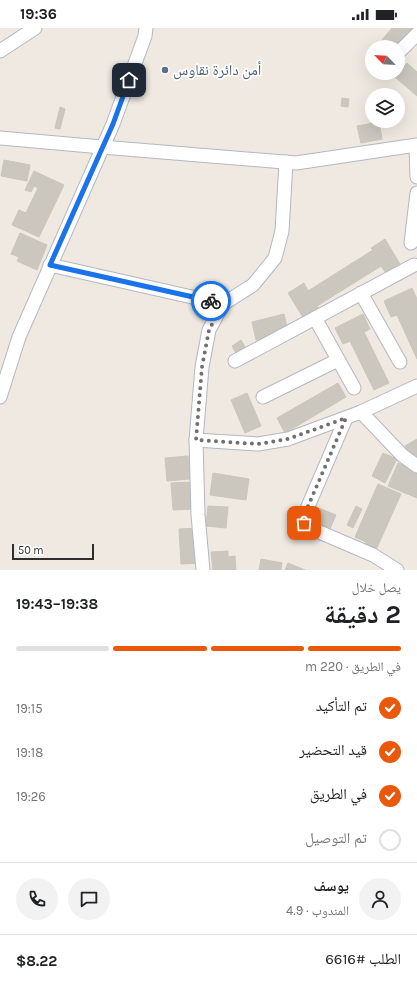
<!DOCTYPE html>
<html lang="ar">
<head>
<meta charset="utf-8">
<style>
  body { margin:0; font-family:Karla,"Noto Naskh Arabic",sans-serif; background:#f2f2f2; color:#202124; direction:rtl; height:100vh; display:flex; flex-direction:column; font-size:15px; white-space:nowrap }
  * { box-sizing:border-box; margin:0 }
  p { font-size:13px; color:#757577 }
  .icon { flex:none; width:22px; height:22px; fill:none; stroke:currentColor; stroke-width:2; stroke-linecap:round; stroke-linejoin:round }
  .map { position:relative; height:542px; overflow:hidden; direction:ltr }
  .drawer { display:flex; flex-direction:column; background:#fff; flex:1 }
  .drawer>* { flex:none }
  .needle { width:26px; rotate:295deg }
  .buttons { position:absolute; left:365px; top:12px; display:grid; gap:8px }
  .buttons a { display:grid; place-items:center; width:40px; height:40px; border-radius:50%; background:#fff; box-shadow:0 4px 16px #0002; font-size:20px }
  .scale { position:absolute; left:12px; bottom:10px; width:82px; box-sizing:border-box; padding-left:4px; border:2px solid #2e2e2e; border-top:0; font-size:11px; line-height:14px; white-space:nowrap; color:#2e2e2e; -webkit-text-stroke:3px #fff; paint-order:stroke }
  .pin { position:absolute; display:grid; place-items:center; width:34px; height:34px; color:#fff; margin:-17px; border-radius:8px; box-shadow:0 2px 6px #0006 }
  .courier { position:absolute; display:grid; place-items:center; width:40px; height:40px; margin:-20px; border:3px solid #1a73e8; border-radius:50%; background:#fff; color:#222; box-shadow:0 1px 5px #0007 }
  .headline em { font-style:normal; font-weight:700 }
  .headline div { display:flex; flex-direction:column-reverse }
  .headline { display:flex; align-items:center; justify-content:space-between; height:68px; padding:0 16px }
  h1 { font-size:26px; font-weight:700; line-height:30px }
  .bar { display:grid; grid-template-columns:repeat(4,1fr); gap:6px 4px; align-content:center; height:48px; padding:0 16px }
  .bar i { height:5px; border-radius:3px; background:#e0e0e0 }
  .bar .selected { background:#ea580c }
  .bar p { grid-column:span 4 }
  .line { display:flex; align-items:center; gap:10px; padding:0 16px; border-top:1px solid #e0e0e0 }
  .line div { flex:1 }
  .round { display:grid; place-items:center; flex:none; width:42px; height:42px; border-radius:21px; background:#f2f2f2 }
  ol { padding:0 16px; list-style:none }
  li { display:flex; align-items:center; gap:12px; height:44px }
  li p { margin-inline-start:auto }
  li .icon { padding:4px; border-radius:50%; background:#ea580c; color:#fff; stroke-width:4 }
  li:last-child { color:#757577 }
  li i { width:22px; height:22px; border:2px solid #e0e0e0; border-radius:50% }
  .status { display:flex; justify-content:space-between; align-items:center; height:28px; padding:0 20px; background:#fff; direction:ltr }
  .status svg { height:11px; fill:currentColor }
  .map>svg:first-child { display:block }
  .building { fill:#cbc7bf; stroke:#cbc5ba }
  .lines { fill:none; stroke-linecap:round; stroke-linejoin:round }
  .minor-casing { stroke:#b4b7c1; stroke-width:15 }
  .minor { stroke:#fff; stroke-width:13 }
  .done { stroke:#726f6d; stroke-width:4; stroke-dasharray:0 7.2 }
  .route { stroke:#1a73e8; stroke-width:5 }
  .service-dot { fill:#5c6f8a; stroke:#fff; stroke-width:1.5 }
  .labels { text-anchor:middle; stroke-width:3.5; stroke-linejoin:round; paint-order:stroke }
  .service-label { font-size:15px; fill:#4e5e75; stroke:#fff; text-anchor:start }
</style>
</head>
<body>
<div class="status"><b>19:36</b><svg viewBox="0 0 49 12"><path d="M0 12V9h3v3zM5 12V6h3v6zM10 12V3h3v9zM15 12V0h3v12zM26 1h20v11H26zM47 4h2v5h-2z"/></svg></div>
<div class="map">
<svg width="417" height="542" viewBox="0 0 417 542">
  <rect width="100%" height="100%" fill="#efe9e1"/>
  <!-- building -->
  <g class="building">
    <polygon points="392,0 415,0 398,20 398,19 376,19"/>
    <polygon points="407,35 417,44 417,68 395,49"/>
    <polygon points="342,70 349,71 348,79 341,78"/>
    <polygon points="60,79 65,81 60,101 55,100"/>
    <polygon points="379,94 382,111 361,115 357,98"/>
    <polygon points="4,132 30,137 27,153 1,148"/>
    <polygon points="34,143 64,157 39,209 12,197 19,182 26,185 38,160 34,158 31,164 25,162"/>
    <polygon points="20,205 47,217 37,242 17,233 19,229 11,226"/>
    <polygon points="385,211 400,236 386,245 381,238 317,278 319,281 304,291 288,265 304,255 308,263 373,222 371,220"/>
    <polygon points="412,260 417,271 417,331 397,287 391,289 384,273"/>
    <polygon points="284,286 288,304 256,312 252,294"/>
    <polygon points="363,286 370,301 364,304 389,355 374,362 350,313 343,316 335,300"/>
    <polygon points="241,312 245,319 236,325 232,318"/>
    <polygon points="338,355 346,369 285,405 277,390"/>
    <polygon points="247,365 261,398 245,405 231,372"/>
    <polygon points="417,411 417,432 414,434 405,418"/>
    <polygon points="383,425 397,431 385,455 372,448"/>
    <polygon points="188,428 190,451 167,453 165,430"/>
    <polygon points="398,435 417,443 417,470 388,458"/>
    <polygon points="213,445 249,451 246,472 210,467"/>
    <polygon points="192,454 193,481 173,482 171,455"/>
    <polygon points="378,456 401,466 376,522 365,517 366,514 355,509"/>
    <polygon points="208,478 228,479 226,500 206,498"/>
    <polygon points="356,478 362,481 353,500 347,497"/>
    <polygon points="316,479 336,487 329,503 309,495"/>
    <polygon points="199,500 201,535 181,536 179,501"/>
    <polygon points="228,523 228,529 235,528 236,542 213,542 211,524"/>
    <polygon points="261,531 282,535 281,542 259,542"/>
    <polygon points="288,535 305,542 285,542"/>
  </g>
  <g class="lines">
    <!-- minor casing -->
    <g class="minor-casing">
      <g id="minor">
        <polyline points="0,23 35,0"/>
        <polyline points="400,23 417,6"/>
        <polyline points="0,110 102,119 296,135 417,117"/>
        <polyline points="416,118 417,149"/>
        <polyline points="411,215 417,165"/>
        <polyline points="50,237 223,276 253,257 275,230 282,203 286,134"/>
        <polyline points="361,265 400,334"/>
        <polyline points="315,290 354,360"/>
        <polyline points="235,333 414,237"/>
        <polyline points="0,369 19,309 113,96 145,8 146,0"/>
        <polyline points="263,369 338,332"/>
        <polyline points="361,384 402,427 417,438"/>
        <polyline points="346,390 303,490 304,495 310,500 373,527 397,542"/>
        <polyline points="196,412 258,416 288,411 361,384 417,358"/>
        <polyline points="203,542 198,487 196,412 202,339 209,302 223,276"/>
      </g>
    </g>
    <!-- minor -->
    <use href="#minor" class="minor"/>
  </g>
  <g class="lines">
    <!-- done -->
    <polyline class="done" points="211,273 223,276 209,302 202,339 196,412 258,416 288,411 346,390 303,490 304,495"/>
    <!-- route -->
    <polyline class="route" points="129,52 113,96 50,237 211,273"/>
  </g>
  <!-- markers -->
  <circle class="service-dot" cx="165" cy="42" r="4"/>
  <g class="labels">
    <!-- service labels -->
    <g class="service-label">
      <text x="173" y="47">أمن دائرة نقاوس</text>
    </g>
  </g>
</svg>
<div class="buttons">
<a><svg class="needle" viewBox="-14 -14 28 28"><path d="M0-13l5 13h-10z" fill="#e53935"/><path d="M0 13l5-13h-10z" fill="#757577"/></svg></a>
<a><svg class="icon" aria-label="layers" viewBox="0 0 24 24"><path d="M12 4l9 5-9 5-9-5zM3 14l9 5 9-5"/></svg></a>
</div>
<div class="scale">50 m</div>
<div class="pin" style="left:304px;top:495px;background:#ea580c"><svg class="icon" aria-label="bag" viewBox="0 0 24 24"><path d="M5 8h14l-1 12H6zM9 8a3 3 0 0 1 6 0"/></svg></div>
<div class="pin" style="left:129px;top:52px;background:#1f2937"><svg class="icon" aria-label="home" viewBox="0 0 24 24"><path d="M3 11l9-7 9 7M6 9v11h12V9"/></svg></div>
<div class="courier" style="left:211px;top:273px"><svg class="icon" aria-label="bike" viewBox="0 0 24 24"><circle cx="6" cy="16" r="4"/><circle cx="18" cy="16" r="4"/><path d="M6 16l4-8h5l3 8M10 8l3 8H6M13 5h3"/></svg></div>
</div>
<section class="drawer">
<div class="headline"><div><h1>2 دقيقة</h1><p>يصل خلال</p></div><em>19:38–19:43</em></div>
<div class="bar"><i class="selected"></i><i class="selected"></i><i class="selected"></i><i></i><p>في الطريق · 220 m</p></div>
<ol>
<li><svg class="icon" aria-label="check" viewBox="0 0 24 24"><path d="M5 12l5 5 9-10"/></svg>تم التأكيد<p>19:15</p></li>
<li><svg class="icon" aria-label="check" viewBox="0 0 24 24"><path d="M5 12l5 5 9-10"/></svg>قيد التحضير<p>19:18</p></li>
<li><svg class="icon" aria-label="check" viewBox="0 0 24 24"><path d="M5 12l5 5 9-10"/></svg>في الطريق<p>19:26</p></li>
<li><i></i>تم التوصيل</li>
</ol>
<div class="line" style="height:72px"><a class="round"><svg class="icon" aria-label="person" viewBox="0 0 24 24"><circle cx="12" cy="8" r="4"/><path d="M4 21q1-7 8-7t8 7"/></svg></a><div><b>يوسف</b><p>المندوب · 4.9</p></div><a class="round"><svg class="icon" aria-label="chat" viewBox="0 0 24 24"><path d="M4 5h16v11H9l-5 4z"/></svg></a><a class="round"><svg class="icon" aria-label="phone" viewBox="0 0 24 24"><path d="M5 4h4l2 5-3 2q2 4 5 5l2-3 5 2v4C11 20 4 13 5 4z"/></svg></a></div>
<div class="line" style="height:52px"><div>الطلب #6616</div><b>$8.22</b></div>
</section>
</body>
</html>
